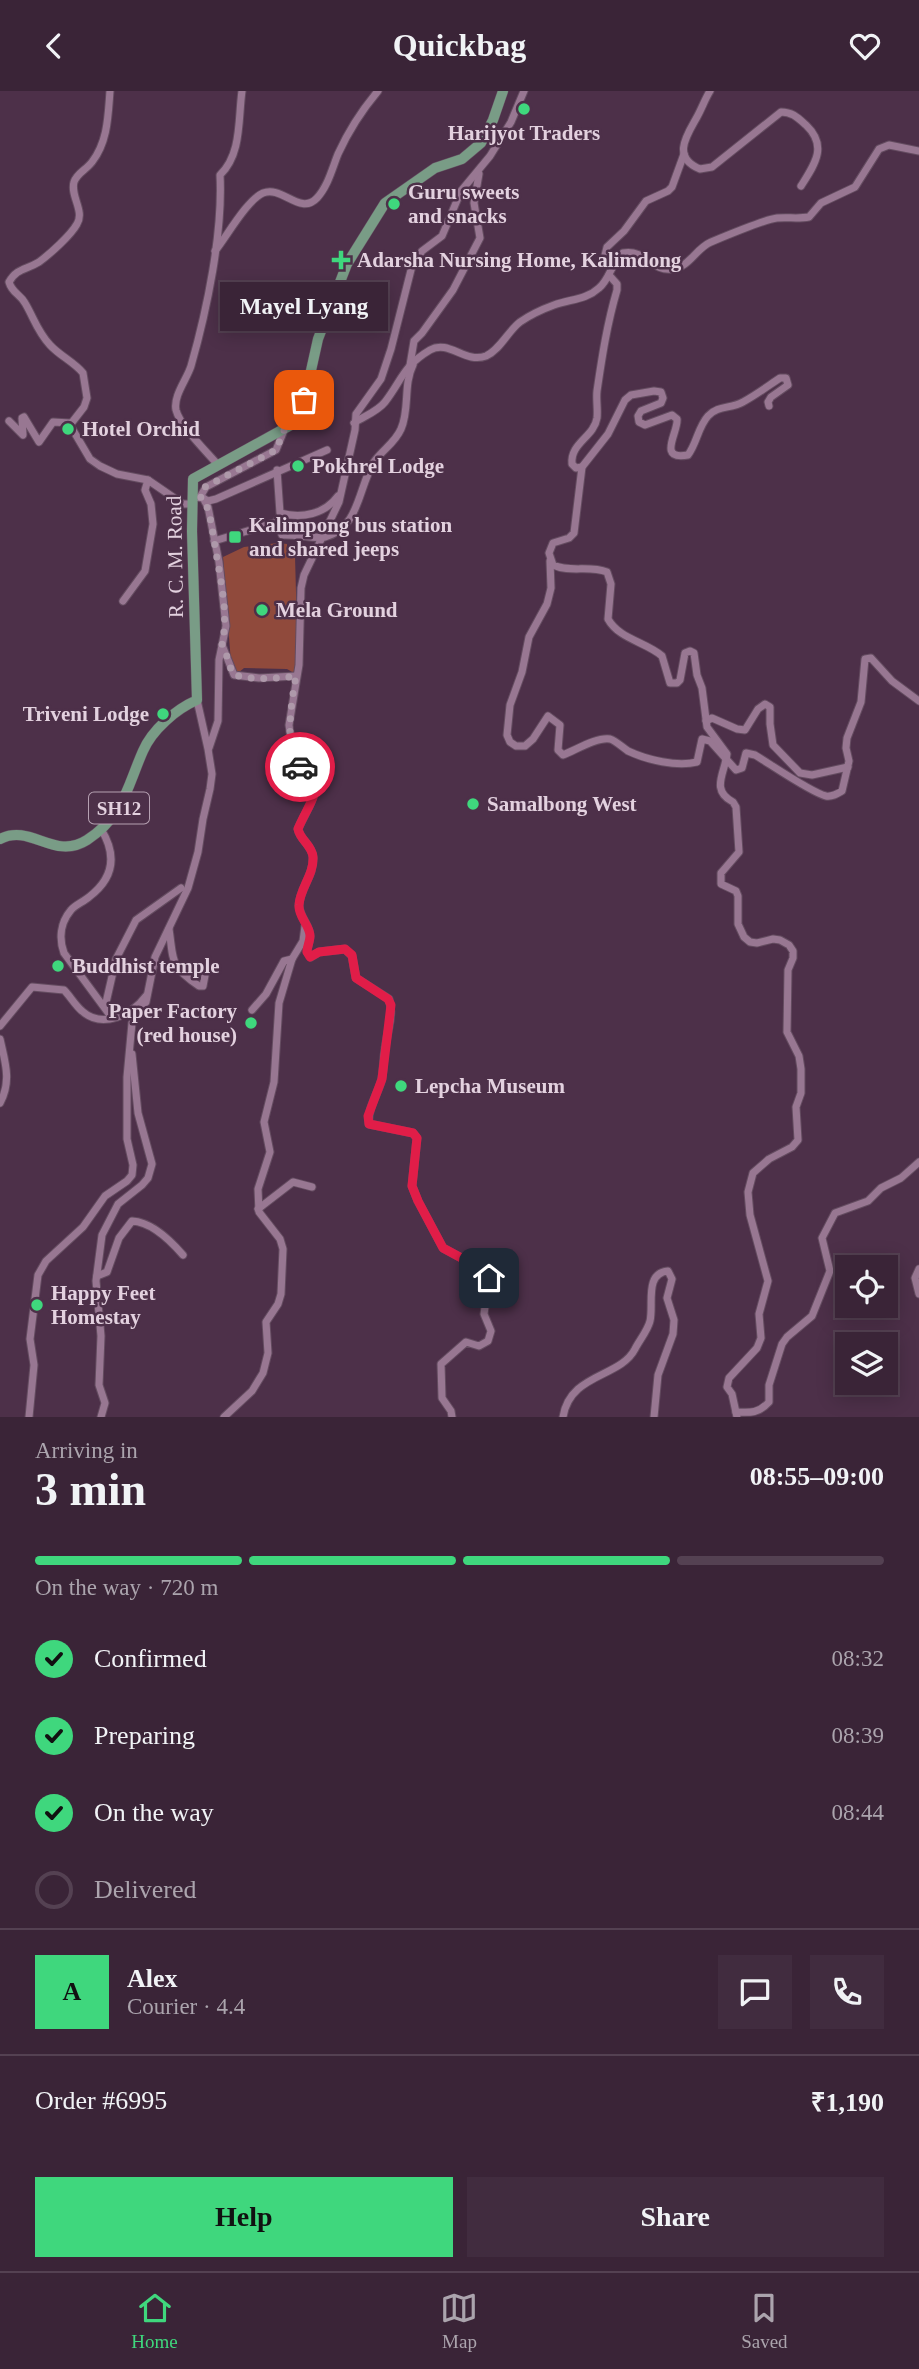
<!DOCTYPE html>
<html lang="en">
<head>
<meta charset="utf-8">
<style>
  body { margin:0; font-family:"Times New Roman",serif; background:#412c3f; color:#f1f3f6; height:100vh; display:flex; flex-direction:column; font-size:26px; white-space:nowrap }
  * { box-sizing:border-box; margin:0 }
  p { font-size:23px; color:#aba4ad }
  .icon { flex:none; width:38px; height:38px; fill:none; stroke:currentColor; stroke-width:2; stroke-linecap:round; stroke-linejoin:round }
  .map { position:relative; height:1326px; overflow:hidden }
  .side { display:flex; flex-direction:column; background:#3a2437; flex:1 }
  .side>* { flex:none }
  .fabs { position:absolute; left:835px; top:1164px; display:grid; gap:14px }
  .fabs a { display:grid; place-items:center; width:63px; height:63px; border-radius:0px; background:#3a2437; box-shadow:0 4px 18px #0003,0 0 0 2px #544152; font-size:35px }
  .pin { position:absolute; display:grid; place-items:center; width:60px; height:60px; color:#fff; margin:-30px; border-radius:14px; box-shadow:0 4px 10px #0006 }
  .courier { position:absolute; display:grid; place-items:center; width:70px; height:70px; margin:-35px; border:5px solid #e11d48; border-radius:50%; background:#fff; color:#222; box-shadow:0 2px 9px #0007 }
  .bubble { position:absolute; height:49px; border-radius:0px; background:#3a2437; box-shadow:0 4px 18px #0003,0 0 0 2px #544152; font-size:23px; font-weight:800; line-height:49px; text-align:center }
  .head em { font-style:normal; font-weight:800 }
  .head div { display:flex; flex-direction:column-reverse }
  .head { display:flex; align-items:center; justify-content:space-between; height:119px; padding:0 35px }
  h1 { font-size:46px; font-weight:800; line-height:52px }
  .bar { display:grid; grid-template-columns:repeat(4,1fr); gap:10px 7px; align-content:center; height:84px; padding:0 35px }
  .bar i { height:9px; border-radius:5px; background:#544152 }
  .bar .active { background:#3fd77d }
  .bar p { grid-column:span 4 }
  .line { display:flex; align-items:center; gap:18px; padding:0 35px; border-top:2px solid #544152 }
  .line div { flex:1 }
  .round { display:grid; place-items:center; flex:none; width:74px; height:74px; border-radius:0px; background:#412c3f }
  ol { padding:0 35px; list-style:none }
  li { display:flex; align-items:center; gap:21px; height:77px }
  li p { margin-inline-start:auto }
  li .icon { padding:7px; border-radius:50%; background:#3fd77d; color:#111; stroke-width:4 }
  li:last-child { color:#aba4ad }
  li i { width:38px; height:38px; border:4px solid #544152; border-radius:50% }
  .button { display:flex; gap:14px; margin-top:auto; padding:14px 35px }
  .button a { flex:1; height:80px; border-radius:0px; background:#3fd77d; color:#111; font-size:28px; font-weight:800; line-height:80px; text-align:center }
  .button a+a { background:#412c3f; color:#f1f3f6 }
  header { display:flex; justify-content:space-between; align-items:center; height:91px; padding:0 35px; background:#3a2437; font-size:32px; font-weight:800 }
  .tabs { display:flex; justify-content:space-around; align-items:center; height:98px; border-top:2px solid #544152; background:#3a2437; font-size:19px; color:#aba4ad }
  .tabs a { display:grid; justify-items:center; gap:4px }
  .tabs .active { color:#3fd77d }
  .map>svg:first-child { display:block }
  .green { fill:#904a3c }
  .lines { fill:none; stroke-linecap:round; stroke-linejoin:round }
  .minor-casing { stroke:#644c60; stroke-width:9 }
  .major-casing { stroke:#644c60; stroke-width:11 }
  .minor { stroke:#987792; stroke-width:7 }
  .major { stroke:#799c86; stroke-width:10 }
  .done { stroke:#ae99aa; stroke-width:7; stroke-dasharray:0 12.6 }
  .route { stroke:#e11d48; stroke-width:9 }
  .poi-dot { fill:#3fd77d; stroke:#4d3049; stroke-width:2.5 }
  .labels { text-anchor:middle; stroke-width:5; stroke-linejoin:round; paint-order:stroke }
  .shield { fill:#4d3049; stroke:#b6a1b2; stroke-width:2 }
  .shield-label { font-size:19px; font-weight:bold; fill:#e3d1df }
  .poi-label { font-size:21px; font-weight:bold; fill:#e3d1df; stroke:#4d3049; text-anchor:start }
  .street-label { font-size:21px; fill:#e3d1df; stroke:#4d3049 }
</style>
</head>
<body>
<header><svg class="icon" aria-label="back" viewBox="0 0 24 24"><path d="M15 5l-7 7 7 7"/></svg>Quickbag<svg class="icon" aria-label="heart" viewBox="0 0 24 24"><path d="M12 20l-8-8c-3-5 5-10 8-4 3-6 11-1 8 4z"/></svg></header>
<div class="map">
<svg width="919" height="1326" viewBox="0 0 919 1326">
  <rect width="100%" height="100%" fill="#4d3049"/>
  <!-- green -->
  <polygon class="green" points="278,452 287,453 287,460 289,459 295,465 298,575 294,582 287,578 244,577 238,582 231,572 223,466 244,456"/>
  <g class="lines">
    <!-- minor casing -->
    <g class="minor-casing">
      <g id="minor">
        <path d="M110 0C108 25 108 50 92 71 86 79 77 82 74 91 70 105 85 120 77 133 71 144 50 163 39 171 26 179 17 177 9 191 12 202 20 203 25 212 34 227 37 240 50 254 60 265 74 271 83 282L87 307 84 316 70 334 90 368 100 375 117 383 148 389 183 413H192"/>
        <path d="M710 0C705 8 702 17 697 26 687 44 671 66 700 78L712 76 781 21C792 21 797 26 806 34 828 55 815 73 801 95"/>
        <path d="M215 160C227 145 247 109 263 102 282 94 300 125 317 107 328 95 332 78 338 63 348 41 362 19 378 0"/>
        <polyline points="611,178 605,164 607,156 624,140 646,110 668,100 672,96 684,63"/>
        <polyline points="410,274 414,250 422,242 453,199 480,147 474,112 479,83"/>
        <polyline points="9,330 23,344 22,327 24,326 39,351 53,331 70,332"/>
        <path d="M354 332C364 325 377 321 385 311 402 289 403 275 430 259 449 248 465 273 486 265 500 259 508 240 520 231 530 224 543 218 554 214 570 208 586 209 599 197 610 188 611 172 623 162 646 158 652 181 672 178 690 176 695 158 711 151 723 146 766 128 777 127 788 126 798 128 809 126L821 112 855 96 879 58 889 54 919 60"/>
        <path d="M218 374C207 361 180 335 176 319 173 305 187 288 191 275 207 219 223 142 220 84 242 63 238 28 242 0"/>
        <path d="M582 376 576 377 572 373C570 352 594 346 597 327 598 318 596 309 597 300 602 266 607 233 617 199V193L609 184"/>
        <path d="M277 379 280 422C302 428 325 423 338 405"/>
        <polyline points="193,406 203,407 208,416 219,471 226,535 219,569 218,630 209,657"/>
        <polyline points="200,406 206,396 276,359 285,337"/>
        <polyline points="203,407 208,410 216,408 327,359"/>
        <path d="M277 431 282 444C295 443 315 448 325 446 360 437 358 396 374 371 382 359 395 352 401 338 410 318 403 294 413 274"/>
        <polyline points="214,450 277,431 278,427"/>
        <path d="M550 470 551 497 547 513 529 546 522 581 510 614 507 644 510 651 516 655H525L533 648 548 625 560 634 558 659 563 664C576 659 596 646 610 648 616 650 622 656 628 660 647 669 677 676 697 671L702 648 710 650 736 679 742 677 746 662 755 664C770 673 812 702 826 705 832 706 837 703 842 700L849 670 846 657 847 647 861 611 865 568 871 567 892 590 919 610"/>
        <polyline points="123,510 145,480 153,433 151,413 145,399 148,389"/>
        <polyline points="222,554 234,584 259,587 296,585"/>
        <polyline points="706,630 712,627 737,638 745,639 758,618 765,613 770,616 770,633 773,654 800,682 812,684 848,676"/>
        <path d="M101 738C117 764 114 787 89 806 83 811 75 814 71 819 60 832 59 848 64 862L112 927"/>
        <path d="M169 838C174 871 169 874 199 895H203L206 879"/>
        <polyline points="105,916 116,868 136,829 181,797"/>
        <polyline points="252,919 266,903 284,870 292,868"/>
        <path d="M0 935 32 896 64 899C70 905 75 914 82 920 102 938 132 924 146 905"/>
        <path d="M0 948C5 971 12 990 0 1012"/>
        <polyline points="258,1118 293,1091 312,1096"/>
        <polyline points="919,1178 915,1187 919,1203"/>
        <path d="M97 1185 107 1181 119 1147 132 1130C152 1131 170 1149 183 1164"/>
        <path d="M736 1321C751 1322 759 1322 769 1311V1294L782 1253 787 1246 812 1225 830 1180 822 1147 835 1122 868 1110 881 1097 901 1087 919 1071"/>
        <polyline points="29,1326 34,1274 30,1248 38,1184 46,1170 83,1136 105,1105 127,1090 132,1084 133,1074 127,1048 127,986 132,932 146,911 155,866 188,797 198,761 203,728 210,698 212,683 208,658 197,609"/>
        <polyline points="101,1326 105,1312 99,1294 101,1245 96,1190 102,1144 118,1113 142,1094 148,1087 152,1073 138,1022 132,963"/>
        <polyline points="224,1326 252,1300 263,1282 268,1262 266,1231 278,1213 281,1203 283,1158 280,1148 259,1121 258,1098 270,1061 264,1031 274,991 279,912 292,868 303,850 305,835"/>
        <path d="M452 1326 451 1320 442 1307 441 1273 466 1251 479 1255 488 1250 491 1240 484 1223 489 1187 467 1170 443 1157 418 1110 412 1095 417 1047 413 1042 369 1033C367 1019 377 1004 381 991 384 980 383 969 385 958 387 941 394 924 389 908L356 887 352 865 345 858 319 861 311 866 307 861C307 856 310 850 310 845 310 834 299 826 299 814 300 797 314 784 313 766 312 754 300 749 298 738 306 719 318 706 316 683L301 677 294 671 289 634 299 574 301 497 304 484 339 411 355 339 356 323 381 288 391 258 412 175 422 160 442 145 461 100 490 65 511 31 524 0"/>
        <path d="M563 1326C570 1282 620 1287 635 1258 639 1250 648 1239 650 1230 654 1214 644 1182 668 1180L672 1188 667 1207 674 1229 673 1243 658 1284 654 1326"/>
        <path d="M737 1326 732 1303 727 1296 729 1287 757 1257 761 1247 759 1223 768 1190 750 1124 748 1101 753 1082 769 1068 792 1056 798 1049 796 1016 801 1002V978L799 965 787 941 788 879 793 867V860L789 854 780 849 773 848 757 852 750 851 744 846 738 833V805L736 800 721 793V782L739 761 736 716 733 711C710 699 725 682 727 663L707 636 702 597 697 584 694 562 690 560 685 562 680 589 677 592H670L662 565C646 551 619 548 608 528L611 493 607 481C589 474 570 482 553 474L549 462 553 452 569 447 574 442 582 376 608 343 625 309 631 304 654 300 661 301 663 307 661 312 641 320 638 325 639 331 645 334 672 324 677 328C679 340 656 370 688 364 697 352 698 336 708 325 718 314 731 318 743 311 756 304 768 295 780 287H786L788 294 771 306 768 311 769 315"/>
      </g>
    </g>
    <!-- major casing -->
    <g class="major-casing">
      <path id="major" d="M0 748C31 732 54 770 87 749 124 725 127 696 143 660 152 639 176 618 197 609L192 440 193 388 300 329 318 248 347 173 385 112 435 77 462 68 481 52 493 29 503 0"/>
    </g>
    <!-- minor -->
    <use href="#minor" class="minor"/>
    <!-- major -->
    <use href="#major" class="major"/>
  </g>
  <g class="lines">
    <!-- done -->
    <path class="done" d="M300 676C283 660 292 607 296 585 275 588 254 589 234 584 228 574 228 564 222 554 229 520 220 488 215 455 212 439 211 422 203 407L200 406 205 396 276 359 285 337 300 329 304 309"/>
    <!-- route -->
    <path class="route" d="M300 676 316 684C318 706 306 718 298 738 300 749 312 754 313 766 314 784 300 797 299 814 298 826 310 834 310 845 310 850 307 856 307 861L310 866 319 861 345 858 352 864 356 887 388 908 391 914 382 988 368 1025 369 1033 413 1042 417 1047 412 1095 418 1110 443 1157 467 1170 489 1187"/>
  </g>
  <!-- markers -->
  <g class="poi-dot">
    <circle cx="524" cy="18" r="7"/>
    <circle cx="394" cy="113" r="7"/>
    <path d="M337.5 158.5h7v7h7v7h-7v7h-7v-7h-7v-7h7z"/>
    <circle cx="68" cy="338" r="7"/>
    <circle cx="298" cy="375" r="7"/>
    <rect x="228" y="439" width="14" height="14" rx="3.5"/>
    <circle cx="262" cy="519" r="7"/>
    <circle cx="163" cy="623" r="7"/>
    <circle cx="473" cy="713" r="7"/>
    <circle cx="58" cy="875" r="7"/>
    <circle cx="251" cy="932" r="7"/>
    <circle cx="401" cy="995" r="7"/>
    <circle cx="37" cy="1214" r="7"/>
  </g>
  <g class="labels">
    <!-- shield labels -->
    <rect class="shield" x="89" y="701.5" width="60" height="31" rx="5"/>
    <g class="shield-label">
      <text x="119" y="724">SH12</text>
    </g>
    <!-- poi labels -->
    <g class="poi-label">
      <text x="524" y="49" text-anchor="middle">Harijyot Traders</text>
      <text x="408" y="108">Guru sweets<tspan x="408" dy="24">and snacks</tspan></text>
      <text x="357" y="176">Adarsha Nursing Home, Kalimdong</text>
      <text x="82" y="345">Hotel Orchid</text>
      <text x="312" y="382">Pokhrel Lodge</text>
      <text x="249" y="441">Kalimpong bus station<tspan x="249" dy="24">and shared jeeps</tspan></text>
      <text x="276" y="526">Mela Ground</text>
      <text x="149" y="630" text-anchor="end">Triveni Lodge</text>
      <text x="487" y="720">Samalbong West</text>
      <text x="72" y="882">Buddhist temple</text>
      <text x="237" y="927" text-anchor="end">Paper Factory<tspan x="237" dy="24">(red house)</tspan></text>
      <text x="415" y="1002">Lepcha Museum</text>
      <text x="51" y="1209">Happy Feet<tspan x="51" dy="24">Homestay</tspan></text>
    </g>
    <!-- street labels -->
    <g class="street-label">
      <text transform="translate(175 466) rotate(-91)" y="7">R. C. M. Road</text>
    </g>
  </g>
</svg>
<div class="fabs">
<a><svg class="icon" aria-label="locate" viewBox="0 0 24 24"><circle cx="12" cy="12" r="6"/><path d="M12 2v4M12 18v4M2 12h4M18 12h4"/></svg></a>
<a><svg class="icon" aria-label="layers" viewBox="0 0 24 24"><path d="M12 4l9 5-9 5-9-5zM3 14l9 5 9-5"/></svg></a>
</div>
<div class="pin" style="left:304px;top:309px;background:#ea580c"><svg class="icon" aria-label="bag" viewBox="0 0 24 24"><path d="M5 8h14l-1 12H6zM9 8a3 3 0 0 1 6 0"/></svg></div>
<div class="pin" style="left:489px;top:1187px;background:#1f2937"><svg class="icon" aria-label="home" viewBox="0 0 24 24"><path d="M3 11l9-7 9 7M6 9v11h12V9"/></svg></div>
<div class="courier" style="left:300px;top:676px"><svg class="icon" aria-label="car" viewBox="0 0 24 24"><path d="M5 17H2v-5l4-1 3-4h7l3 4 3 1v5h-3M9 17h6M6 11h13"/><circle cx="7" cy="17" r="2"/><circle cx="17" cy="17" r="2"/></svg></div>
<div class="bubble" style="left:220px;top:191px;width:168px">Mayel Lyang</div>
</div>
<section class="side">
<div class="head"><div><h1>3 min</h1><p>Arriving in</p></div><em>08:55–09:00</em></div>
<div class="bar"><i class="active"></i><i class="active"></i><i class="active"></i><i></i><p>On the way · 720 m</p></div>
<ol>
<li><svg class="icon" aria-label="check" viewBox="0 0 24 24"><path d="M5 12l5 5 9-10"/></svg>Confirmed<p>08:32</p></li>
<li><svg class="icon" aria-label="check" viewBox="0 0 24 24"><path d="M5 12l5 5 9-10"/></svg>Preparing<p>08:39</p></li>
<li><svg class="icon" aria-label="check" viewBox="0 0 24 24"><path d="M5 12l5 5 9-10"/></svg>On the way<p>08:44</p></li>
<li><i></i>Delivered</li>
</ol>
<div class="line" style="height:126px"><b class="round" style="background:#3fd77d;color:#111">A</b><div><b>Alex</b><p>Courier · 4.4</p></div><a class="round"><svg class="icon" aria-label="chat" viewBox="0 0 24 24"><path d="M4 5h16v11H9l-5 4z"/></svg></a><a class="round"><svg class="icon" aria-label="phone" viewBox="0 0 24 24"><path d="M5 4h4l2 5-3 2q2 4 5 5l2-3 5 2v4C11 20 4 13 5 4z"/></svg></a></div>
<div class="line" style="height:91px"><div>Order #6995</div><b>₹1,190</b></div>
<div class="button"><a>Help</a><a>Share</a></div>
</section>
<nav class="tabs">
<a class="active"><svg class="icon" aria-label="home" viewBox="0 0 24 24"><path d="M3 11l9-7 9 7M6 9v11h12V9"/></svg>Home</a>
<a><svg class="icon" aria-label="map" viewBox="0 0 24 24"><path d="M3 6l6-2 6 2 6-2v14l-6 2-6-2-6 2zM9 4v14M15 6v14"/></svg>Map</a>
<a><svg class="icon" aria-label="saved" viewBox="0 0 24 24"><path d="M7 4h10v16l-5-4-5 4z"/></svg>Saved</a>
</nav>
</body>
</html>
